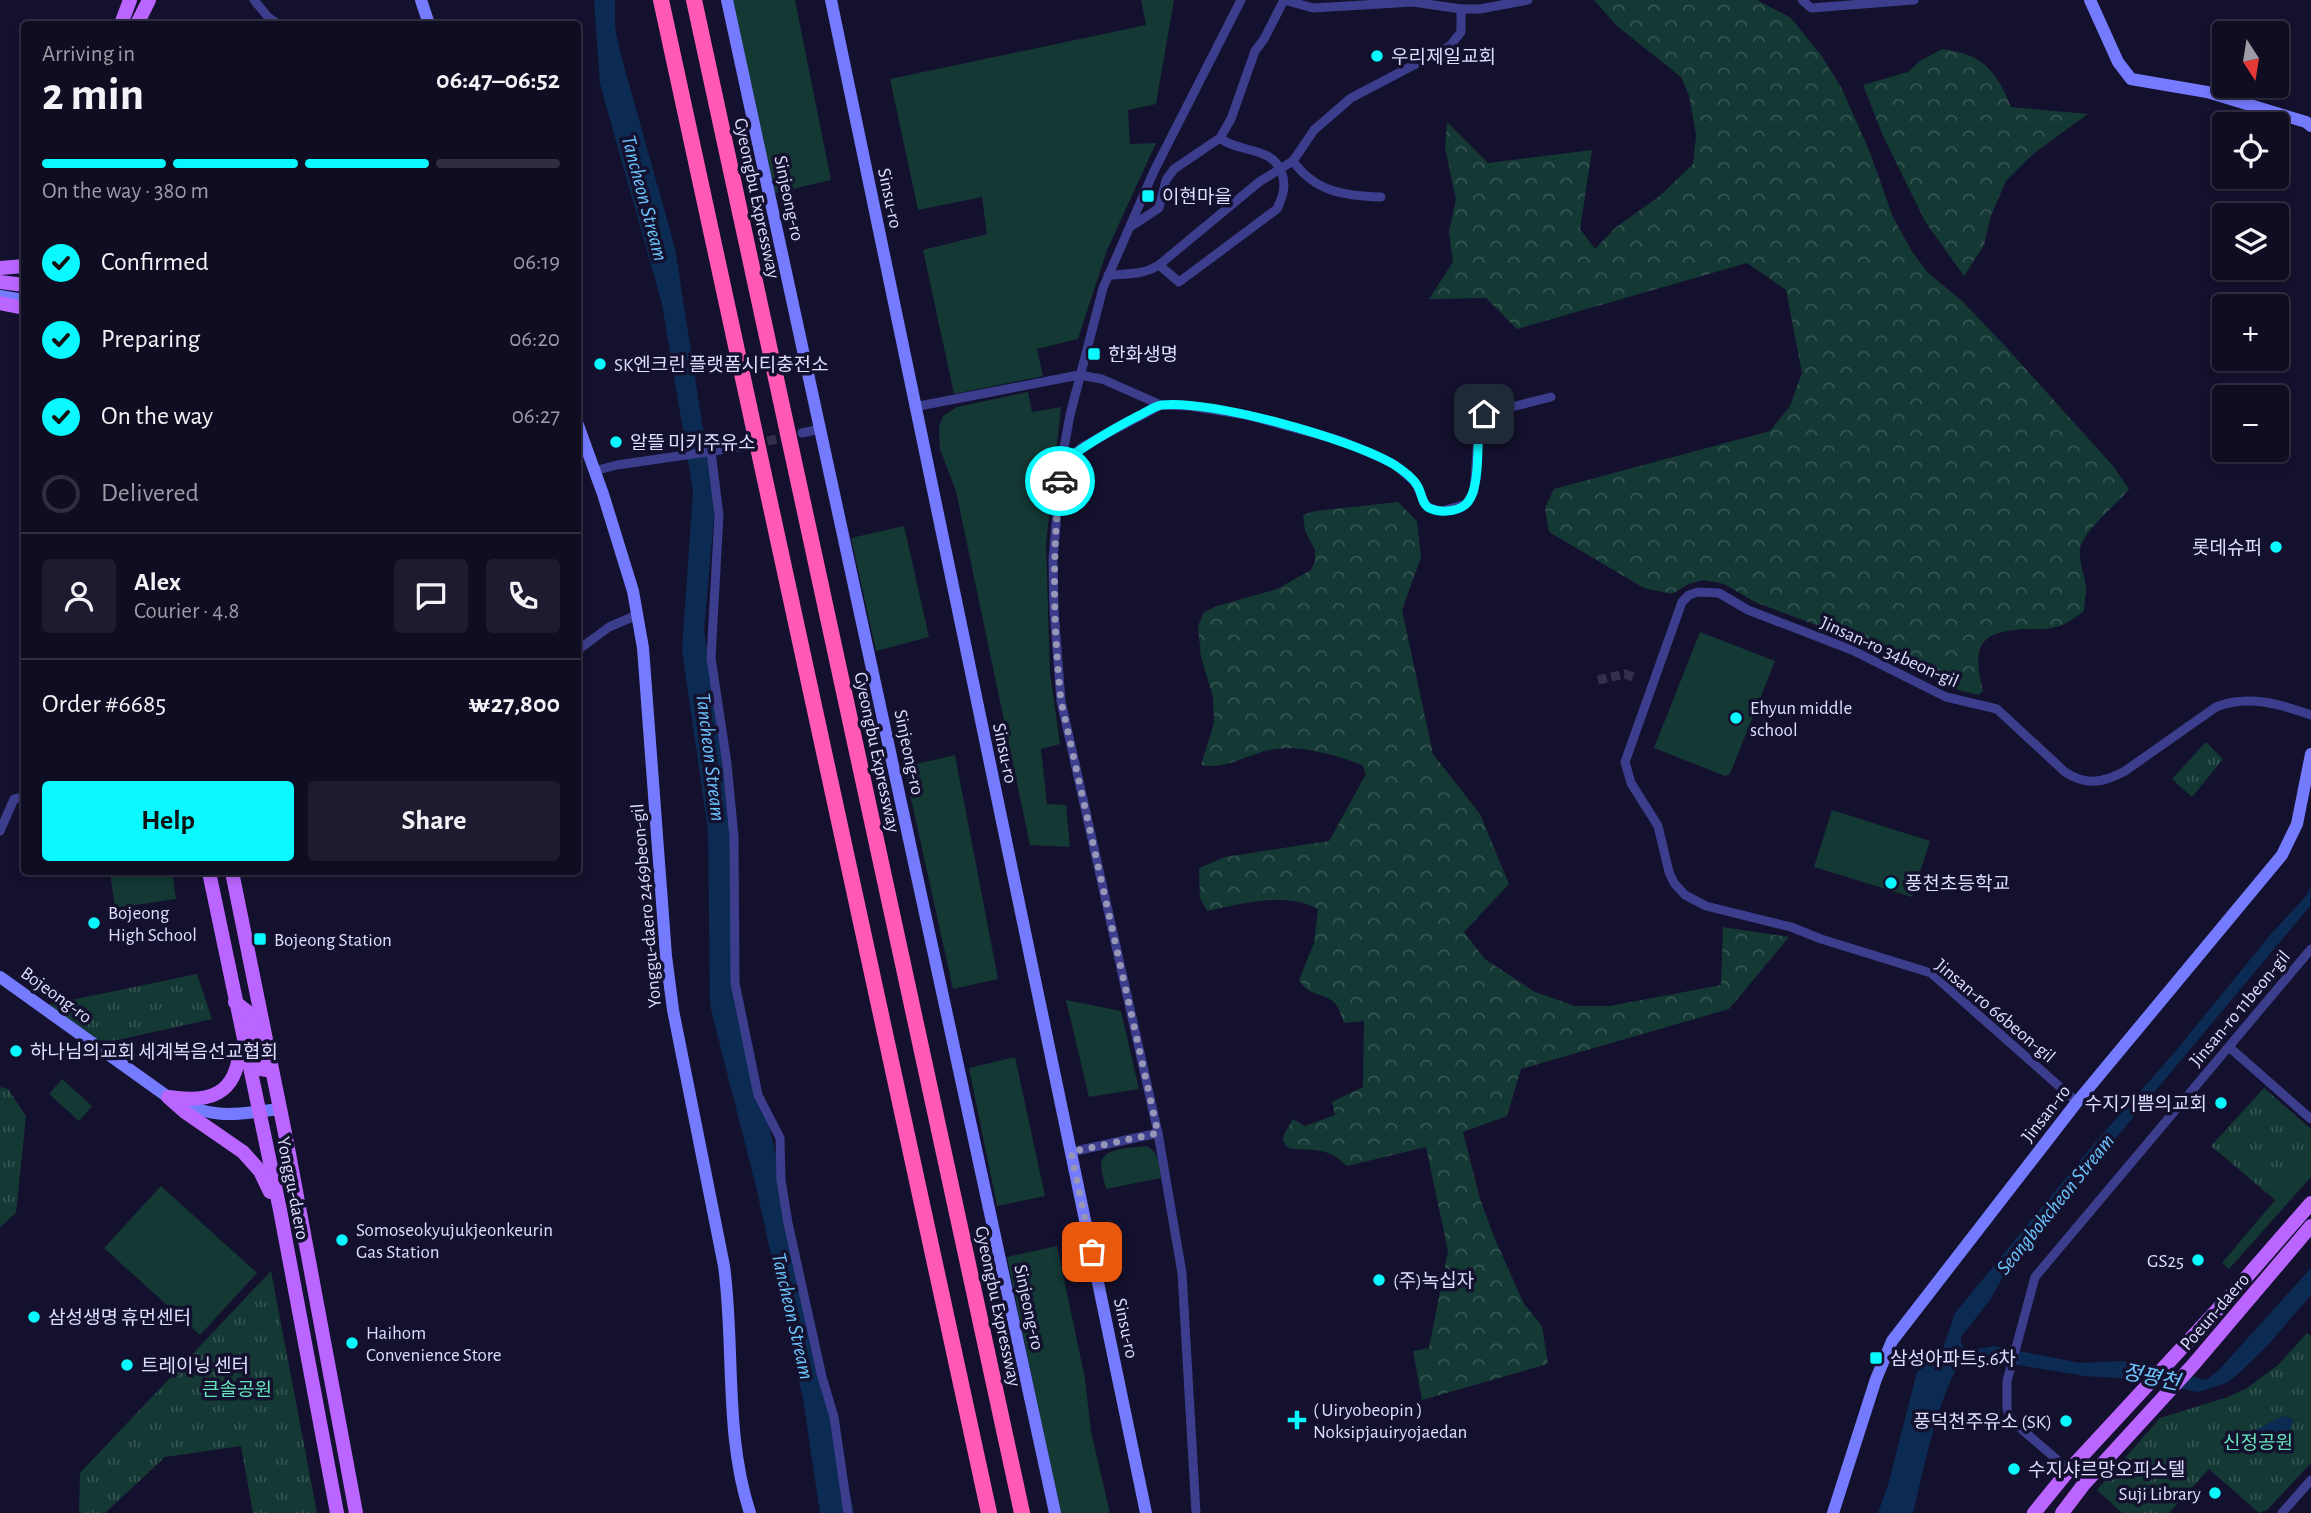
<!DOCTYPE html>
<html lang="en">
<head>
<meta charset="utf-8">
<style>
  body { margin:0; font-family:"Alegreya Sans","Noto Sans KR",sans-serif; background:#1d1b2f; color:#f1f3f6; height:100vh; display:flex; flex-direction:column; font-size:26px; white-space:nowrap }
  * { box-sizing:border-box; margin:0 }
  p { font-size:23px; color:#9b9ca5 }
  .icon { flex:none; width:38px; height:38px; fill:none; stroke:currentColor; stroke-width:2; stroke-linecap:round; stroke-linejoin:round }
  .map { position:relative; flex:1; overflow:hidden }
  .panel { position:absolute; left:21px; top:21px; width:560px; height:854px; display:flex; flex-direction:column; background:#0f0d22; border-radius:7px; box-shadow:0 4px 10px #0003,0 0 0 2px #2f2d40 }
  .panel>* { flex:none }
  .needle { width:46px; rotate:168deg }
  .fabs { position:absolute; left:2212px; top:21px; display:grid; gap:14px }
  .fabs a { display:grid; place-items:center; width:77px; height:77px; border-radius:7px; background:#0f0d22; box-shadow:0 4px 10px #0003,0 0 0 2px #2f2d40; font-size:35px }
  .pin { position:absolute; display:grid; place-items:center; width:60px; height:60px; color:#fff; margin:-30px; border-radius:14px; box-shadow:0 4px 10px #0006 }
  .courier { position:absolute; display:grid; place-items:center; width:70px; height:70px; margin:-35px; border:5px solid #0af8ff; border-radius:50%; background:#fff; color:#222; box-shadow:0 2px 9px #0007 }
  .overview em { font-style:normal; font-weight:600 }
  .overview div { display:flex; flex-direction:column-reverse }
  .overview { display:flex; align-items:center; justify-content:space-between; height:119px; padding:0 21px }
  h1 { font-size:46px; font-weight:600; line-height:52px }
  .bar { display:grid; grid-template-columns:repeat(4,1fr); gap:10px 7px; align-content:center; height:84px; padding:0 21px }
  .bar i { height:9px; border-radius:5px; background:#2f2d40 }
  .bar .selected { background:#0af8ff }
  .bar p { grid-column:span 4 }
  .line { display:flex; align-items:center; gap:18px; padding:0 21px; border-top:2px solid #2f2d40 }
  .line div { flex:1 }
  .round { display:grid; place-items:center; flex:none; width:74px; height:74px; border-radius:7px; background:#1d1b2f }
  ol { padding:0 21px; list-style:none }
  li { display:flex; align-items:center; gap:21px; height:77px }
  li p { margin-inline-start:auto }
  li .icon { padding:7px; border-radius:50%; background:#0af8ff; color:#111; stroke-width:4 }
  li:last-child { color:#9b9ca5 }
  li i { width:38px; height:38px; border:4px solid #2f2d40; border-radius:50% }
  .cta { display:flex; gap:14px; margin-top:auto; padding:14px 21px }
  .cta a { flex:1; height:80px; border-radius:7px; background:#0af8ff; color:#111; font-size:28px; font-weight:600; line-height:80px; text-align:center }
  .cta a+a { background:#1d1b2f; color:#f1f3f6 }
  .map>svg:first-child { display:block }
  .grass { fill:#143834 }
  .forest { fill:url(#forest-crowns) }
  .park { fill:url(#park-tufts) }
  .water { fill:#0c2b52 }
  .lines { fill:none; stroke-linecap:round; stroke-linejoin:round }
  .street-tunnel { stroke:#32304d; stroke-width:9; stroke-dasharray:9 4.5; stroke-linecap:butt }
  .street { stroke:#3c3e8d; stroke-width:9 }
  .secondary { stroke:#757bff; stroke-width:12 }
  .primary { stroke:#ba65ff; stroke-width:14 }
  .highway { stroke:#ff59b5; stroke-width:16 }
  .primary-bridge { stroke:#ba65ff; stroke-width:14 }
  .done { stroke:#9896b6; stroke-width:7; stroke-dasharray:0 12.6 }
  .route { stroke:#0af8ff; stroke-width:9 }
  .poi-dot { fill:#0af8ff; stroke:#14112e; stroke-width:2.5 }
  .labels { text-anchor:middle; stroke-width:7; stroke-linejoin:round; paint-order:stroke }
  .poi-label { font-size:19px; fill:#dfdeff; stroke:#14112e; text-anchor:start }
  .street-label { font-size:19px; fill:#dfdeff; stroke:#14112e }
  .park-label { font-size:19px; fill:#65e4bb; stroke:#14112e }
  .water-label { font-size:21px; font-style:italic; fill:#6cc6ff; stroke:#14112e }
</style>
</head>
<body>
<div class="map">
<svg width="2311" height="1513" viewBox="0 0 2311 1513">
  <defs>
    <pattern id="forest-crowns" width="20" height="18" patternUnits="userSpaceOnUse" patternTransform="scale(1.75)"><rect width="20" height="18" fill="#143834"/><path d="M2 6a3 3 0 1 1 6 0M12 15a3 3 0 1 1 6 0" fill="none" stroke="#365452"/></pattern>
    <pattern id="park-tufts" width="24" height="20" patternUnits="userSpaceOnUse" patternTransform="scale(1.75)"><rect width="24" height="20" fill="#143834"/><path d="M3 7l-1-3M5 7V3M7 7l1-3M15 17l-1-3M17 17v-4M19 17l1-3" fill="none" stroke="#365452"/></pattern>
  </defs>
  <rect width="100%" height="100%" fill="#14112e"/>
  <!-- grass -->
  <g class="grass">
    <polygon points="731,0 795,0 831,180 775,193"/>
    <polygon points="1141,0 1174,0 1156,104 1128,110 1130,144 1156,143 1107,250 1078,339 1037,349 1043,376 954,394 923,250 987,234 982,197 918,210 890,79 1146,25"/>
    <polygon points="1028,392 1032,412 1061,407 1046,544 1050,672 1060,744 1041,749 1047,804 1066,805 1070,847 1030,845 956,491 940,449 939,427 943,416 957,407"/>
    <polygon points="904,526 929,637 876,651 851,538"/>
    <polygon points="1700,632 1775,661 1730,774 1725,776 1654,748"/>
    <polygon points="955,755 998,979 953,989 904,767"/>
    <polygon points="1832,810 1930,841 1912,897 1814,867"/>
    <polygon points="110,872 172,872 176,899 115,908"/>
    <polygon points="1066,1000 1121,1011 1139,1089 1089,1097"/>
    <polygon points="1015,1057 1045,1196 997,1206 969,1068"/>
    <polygon points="62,1079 92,1106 79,1121 49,1094"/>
    <path d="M1146 1146C1160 1152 1159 1165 1161 1178L1106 1189C1105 1182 1099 1168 1102 1160 1107 1147 1135 1148 1146 1146Z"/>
    <polygon points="2311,1147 2311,1177 2229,1269 2222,1263 2275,1200 2268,1194"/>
    <polygon points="161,1186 257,1273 200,1335 104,1248"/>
    <polygon points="1057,1246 1085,1379 1091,1432 1110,1513 1060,1513 1007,1257"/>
  </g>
  <!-- forest -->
  <g class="forest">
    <path d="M1594 0H1757L1791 18 1821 55 1841 87 1869 150 1893 217 1911 250 1928 273 1962 301 2006 347 2113 466 2129 489C2117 505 2082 531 2080 550 2079 563 2085 575 2086 588 2086 596 2084 604 2084 611 2075 618 2067 624 2056 627 2047 630 2037 629 2028 629 1980 631 1971 644 1983 691L1978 695 1955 689 1859 641 1755 602 1724 584 1703 580 1689 584 1672 594 1644 588 1549 532 1545 508 1554 489 1770 431 1790 406 1802 373 1786 290 1747 263 1517 329 1486 298 1429 299 1453 262 1449 232 1456 199 1445 148 1447 122 1488 163 1592 150 1580 229 1595 249 1615 228 1661 195 1693 164 1696 135 1689 95 1681 77 1617 26Z"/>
    <path d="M1942 49C1983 54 1996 70 2011 107L2088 114 2033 154 2006 181 1991 215 1984 245 1964 276 1926 223 1883 136 1863 85 1908 72 1920 61Z"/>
    <path d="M1398 502 1417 521 1421 557 1402 610 1433 754 1480 814 1509 884 1464 932 1485 959 1535 992 1575 1006H1610L1721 985 1723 927 1789 937 1729 1009 1521 1069 1507 1116 1463 1132 1480 1199 1494 1237 1524 1304 1542 1326 1548 1364 1422 1400 1413 1351 1429 1348 1448 1251 1426 1147 1347 1166C1323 1144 1316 1153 1288 1148L1283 1141 1284 1134 1293 1119 1305 1126 1335 1115 1332 1102 1363 1087 1364 1021 1344 1023C1342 1018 1340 1011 1337 1006 1327 991 1310 999 1299 980L1314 943 1318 909C1285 891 1241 904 1207 911L1200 898 1199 868 1225 857 1329 841 1366 774 1362 765C1335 755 1299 744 1270 750 1246 755 1226 770 1201 765L1214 723 1213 697 1201 657 1198 626 1204 612 1217 606 1277 589 1311 570 1315 561V550L1305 531 1303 515 1315 511Z"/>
  </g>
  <!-- park -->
  <g class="park">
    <polygon points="2206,742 2223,759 2192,797 2172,779"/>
    <polygon points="197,974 212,1019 95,1045 42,1006"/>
    <polygon points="0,1087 8,1089 26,1116 16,1213 0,1227"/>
    <polygon points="2264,1088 2311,1129 2311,1147 2268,1194 2211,1146"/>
    <polygon points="271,1271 317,1513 253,1513 241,1446 165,1457 105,1513 79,1513 80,1473"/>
    <polygon points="2307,1333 2311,1336 2311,1463 2267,1510 2259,1513 2209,1469 2169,1513 2122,1513 2097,1490 2160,1418 2228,1397 2247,1388 2278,1365"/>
  </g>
  <!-- water -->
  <g class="water">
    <polygon points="594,0 615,0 615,27 620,52 675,248 703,429 717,483 704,631 729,776 741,1031 769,1126 825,1369 854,1513 820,1513 803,1399 756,1187 710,1005 708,830 682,650 693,491 662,304 600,84"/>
    <path d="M2311 885 2310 906 2009 1266 1990 1300 1961 1337V1344L1967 1351 1994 1346 2080 1363 2119 1361 2148 1364 2206 1380 2218 1371 2311 1268V1295L2268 1345 2237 1375 2226 1383 2198 1392 2133 1379 2085 1376 1987 1360 1963 1359C1939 1390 1923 1473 1913 1513H1878L1888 1485 1917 1372 1942 1352 1955 1313 2093 1145 2174 1053 2271 934 2307 895Z"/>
    <path d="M2285 1416 2293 1419C2292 1433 2285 1431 2275 1438 2261 1447 2257 1464 2239 1441V1438C2247 1432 2254 1430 2262 1427 2270 1423 2275 1418 2285 1416Z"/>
  </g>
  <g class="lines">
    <!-- street-tunnel -->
    <g class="street-tunnel">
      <polyline points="741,447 790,436"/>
      <polyline points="1598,680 1625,674 1633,677"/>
    </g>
    <!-- street -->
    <g class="street">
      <polyline points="254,0 268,17 278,24"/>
      <polyline points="1284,0 1313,8 1413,2 1461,9 1480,9 1528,0"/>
      <polyline points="1802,0 1811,8 1914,0"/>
      <path d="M1293 161C1315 192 1345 196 1381 197"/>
      <polyline points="1130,227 1159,208 1166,180 1174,169 1220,138 1231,119 1255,51 1264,39 1284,0"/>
      <path d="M1159 265 1179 282 1277 209C1283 196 1287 185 1281 171 1271 146 1238 153 1220 138"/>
      <path d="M1108 275C1127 274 1143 275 1159 265L1259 182 1293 161 1314 130 1351 98 1450 46 1461 32V9"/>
      <polyline points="914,407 1079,375 1102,379 1161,405 1189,406 1246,415 1342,441 1394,464 1415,482 1425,504 1430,508 1442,511 1466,504 1474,492 1479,423 1484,414 1551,397"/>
      <polyline points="802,433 820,429"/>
      <polyline points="711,452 719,515 711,658 727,764 734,837 735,983 758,1095 780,1138 781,1180 788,1223 822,1377 834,1417 848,1513"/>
      <polyline points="1061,464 1082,447 1161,405"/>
      <polyline points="594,471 617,465 741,447"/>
      <polyline points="578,650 609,627 637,615"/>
      <polyline points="0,831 14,799 24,797"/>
      <polyline points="2229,1047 2311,1119"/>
      <path d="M2077 1102 1931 973 1821 939 1791 927 1706 906 1685 895 1674 883 1669 872 1658 826 1631 783 1625 762 1682 602 1689 595 1698 592 1719 593 1748 610 1852 650 1946 697 1997 709 2065 772C2086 786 2103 783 2125 771L2216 707C2247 694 2280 704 2311 715"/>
      <polyline points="1158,1133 1061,701 1054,610 1053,560 1061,464 1070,415 1103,288 1154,171 1241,0"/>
      <polyline points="1071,1152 1158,1133 1182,1273 1196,1513"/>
      <polyline points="2069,1470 2018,1426 2010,1417 2007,1409 2007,1381 2035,1277 2311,949"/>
      <polyline points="2282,1513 2311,1480"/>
    </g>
    <!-- secondary -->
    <g class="secondary">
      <polyline points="421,0 429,24"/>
      <polyline points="727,0 1055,1513"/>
      <polyline points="831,0 1146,1513"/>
      <polyline points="2090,0 2118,62 2131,79 2207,92 2306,122 2311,126"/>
      <polyline points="0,296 24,300"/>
      <path d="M578 425 603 494 633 591 643 648 666 956 673 1010 724 1266C735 1347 724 1434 750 1513"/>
      <path d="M0 977 168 1097C214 1120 231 1115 280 1109"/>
      <polyline points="1833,1513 1876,1379 1892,1341 2077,1102 2282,855 2297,824 2311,754"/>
    </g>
    <!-- primary -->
    <g class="primary">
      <polyline points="137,24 149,0"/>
      <polyline points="0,268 24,266"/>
      <polyline points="0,282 24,285"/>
      <polyline points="0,303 24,308"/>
      <polyline points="209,872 280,1210 337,1513"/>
      <polyline points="232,872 287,1143 356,1513"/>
      <polyline points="235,1002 248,1012 261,1069 267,1070 271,1065"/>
      <polyline points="168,1097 185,1112 243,1152 260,1171 270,1192"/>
      <path d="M169 1097C210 1103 236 1095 240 1049"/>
      <polyline points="2034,1513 2069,1470 2230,1296 2311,1203"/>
      <polyline points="2062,1513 2084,1484 2193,1365 2311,1226"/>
    </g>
    <!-- highway -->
    <g class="highway">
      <polyline points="661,0 989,1513"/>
      <polyline points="694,0 1022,1513"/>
    </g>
    <!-- primary-bridge -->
    <polyline class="primary-bridge" points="121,24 130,0"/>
  </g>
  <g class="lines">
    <!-- done -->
    <path class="done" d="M1060 481C1052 555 1053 627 1061 701L1158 1133 1071 1152 1092 1252"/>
    <!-- route -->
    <path class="route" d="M1060 481 1061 464C1085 445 1111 430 1138 416 1145 413 1154 406 1162 405 1208 399 1352 439 1393 464 1401 469 1412 477 1417 485 1422 492 1421 503 1429 508 1439 513 1456 512 1465 505 1481 493 1477 442 1479 423L1484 414"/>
  </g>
  <!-- markers -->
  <g class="poi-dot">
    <circle cx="1377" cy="56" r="7"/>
    <rect x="1141" y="189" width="14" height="14" rx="3.5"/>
    <rect x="1087" y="347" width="14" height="14" rx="3.5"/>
    <circle cx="600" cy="364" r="7"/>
    <circle cx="616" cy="442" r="7"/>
    <circle cx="2276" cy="547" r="7"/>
    <circle cx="1736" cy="718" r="7"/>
    <circle cx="1891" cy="883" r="7"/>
    <circle cx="94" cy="923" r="7"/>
    <rect x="253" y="932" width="14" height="14" rx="3.5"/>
    <circle cx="16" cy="1051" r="7"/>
    <circle cx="2221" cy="1103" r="7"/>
    <circle cx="342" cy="1240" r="7"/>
    <circle cx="2198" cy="1260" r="7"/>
    <circle cx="1379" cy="1280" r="7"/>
    <circle cx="34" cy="1317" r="7"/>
    <circle cx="352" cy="1343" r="7"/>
    <rect x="1869" y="1351" width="14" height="14" rx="3.5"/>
    <circle cx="127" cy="1365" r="7"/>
    <path d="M1293.5 1409.5h7v7h7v7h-7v7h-7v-7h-7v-7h7z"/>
    <circle cx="2066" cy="1421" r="7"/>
    <circle cx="2014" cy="1469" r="7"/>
    <circle cx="2215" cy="1493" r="7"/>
  </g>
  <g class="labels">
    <!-- poi labels -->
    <g class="poi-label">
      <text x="1391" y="63">우리제일교회</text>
      <text x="1162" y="203">이현마을</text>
      <text x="1108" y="361">한화생명</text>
      <text x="614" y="371">SK엔크린 플랫폼시티충전소</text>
      <text x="630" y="449">알뜰 미키주유소</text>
      <text x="2262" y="554" text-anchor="end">롯데슈퍼</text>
      <text x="1750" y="714">Ehyun middle<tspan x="1750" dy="22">school</tspan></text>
      <text x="1905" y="890">풍천초등학교</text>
      <text x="108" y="919">Bojeong<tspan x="108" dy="22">High School</tspan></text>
      <text x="274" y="946">Bojeong Station</text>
      <text x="30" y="1058">하나님의교회 세계복음선교협회</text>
      <text x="2207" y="1110" text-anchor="end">수지기쁨의교회</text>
      <text x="356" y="1236">Somoseokyujukjeonkeurin<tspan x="356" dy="22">Gas Station</tspan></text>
      <text x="2184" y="1267" text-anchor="end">GS25</text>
      <text x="1393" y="1287">(주)녹십자</text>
      <text x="48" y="1324">삼성생명 휴먼센터</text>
      <text x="366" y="1339">Haihom<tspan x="366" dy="22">Convenience Store</tspan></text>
      <text x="1890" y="1365">삼성아파트5.6차</text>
      <text x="141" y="1372">트레이닝 센터</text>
      <text x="1313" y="1416">( Uiryobeopin )<tspan x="1313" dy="22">Noksipjauiryojaedan</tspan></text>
      <text x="2052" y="1428" text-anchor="end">풍덕천주유소 (SK)</text>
      <text x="2028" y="1476">수지샤르망오피스텔</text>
      <text x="2201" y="1500" text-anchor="end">Suji Library</text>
    </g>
    <!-- street labels -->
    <g class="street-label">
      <text transform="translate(758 198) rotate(78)" y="7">Gyeongbu Expressway</text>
      <text transform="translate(790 198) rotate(78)" y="7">Sinjeong-ro</text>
      <text transform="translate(891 198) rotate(78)" y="7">Sinsu-ro</text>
      <text transform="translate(1890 651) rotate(24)" y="7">Jinsan-ro 34beon-gil</text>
      <text transform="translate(878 752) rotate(78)" y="7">Gyeongbu Expressway</text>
      <text transform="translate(910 752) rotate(78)" y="7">Sinjeong-ro</text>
      <text transform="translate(1006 753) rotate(78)" y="7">Sinsu-ro</text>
      <text transform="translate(645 906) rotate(-95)" y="7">Yonggu-daero 2469beon-gil</text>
      <text transform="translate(57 994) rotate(36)" y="7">Bojeong-ro</text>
      <text transform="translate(2239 1008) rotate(-50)" y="7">Jinsan-ro 11beon-gil</text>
      <text transform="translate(1996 1010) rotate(40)" y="7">Jinsan-ro 66beon-gil</text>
      <text transform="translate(2045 1113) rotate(-52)" y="7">Jinsan-ro</text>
      <text transform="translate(294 1188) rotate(79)" y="7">Yonggu-daero</text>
      <text transform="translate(999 1306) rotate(78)" y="7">Gyeongbu Expressway</text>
      <text transform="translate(1030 1307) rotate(78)" y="7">Sinjeong-ro</text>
      <text transform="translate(2214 1311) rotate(-49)" y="7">Poeun-daero</text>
      <text transform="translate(1127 1328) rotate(78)" y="7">Sinsu-ro</text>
    </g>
    <!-- park labels -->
    <g class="park-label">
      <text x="237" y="1396">큰솔공원</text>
      <text x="2258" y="1449">신정공원</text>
    </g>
    <!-- water labels -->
    <g class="water-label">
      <text transform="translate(645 198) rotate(75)" y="7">Tancheon Stream</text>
      <text transform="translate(711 757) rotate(83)" y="7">Tancheon Stream</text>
      <text transform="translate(2055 1204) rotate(-51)" y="7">Seongbokcheon Stream</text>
      <text transform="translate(793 1316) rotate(77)" y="7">Tancheon Stream</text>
      <text transform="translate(2151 1377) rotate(12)" y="7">정평천</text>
    </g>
  </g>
</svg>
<div class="fabs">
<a><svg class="needle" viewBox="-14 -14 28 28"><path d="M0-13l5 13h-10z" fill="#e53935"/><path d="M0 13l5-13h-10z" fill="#9b9ca5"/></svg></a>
<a><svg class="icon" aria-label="locate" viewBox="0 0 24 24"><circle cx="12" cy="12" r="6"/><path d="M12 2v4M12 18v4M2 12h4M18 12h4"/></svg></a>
<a><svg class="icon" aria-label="layers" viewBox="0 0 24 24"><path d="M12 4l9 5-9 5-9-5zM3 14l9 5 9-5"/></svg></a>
<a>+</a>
<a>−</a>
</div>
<div class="pin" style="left:1092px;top:1252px;background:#ea580c"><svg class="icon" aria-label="bag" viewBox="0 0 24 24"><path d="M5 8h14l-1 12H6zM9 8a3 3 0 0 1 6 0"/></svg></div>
<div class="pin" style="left:1484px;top:414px;background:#1f2937"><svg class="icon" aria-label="home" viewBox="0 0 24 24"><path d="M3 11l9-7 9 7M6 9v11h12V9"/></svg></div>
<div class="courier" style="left:1060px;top:481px"><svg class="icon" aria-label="car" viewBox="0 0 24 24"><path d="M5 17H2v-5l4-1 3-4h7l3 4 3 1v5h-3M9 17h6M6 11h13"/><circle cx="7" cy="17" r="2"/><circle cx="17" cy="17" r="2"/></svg></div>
<section class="panel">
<div class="overview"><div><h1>2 min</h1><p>Arriving in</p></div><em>06:47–06:52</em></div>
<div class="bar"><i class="selected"></i><i class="selected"></i><i class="selected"></i><i></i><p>On the way · 380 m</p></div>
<ol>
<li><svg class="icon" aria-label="check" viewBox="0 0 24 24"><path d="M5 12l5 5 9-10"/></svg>Confirmed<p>06:19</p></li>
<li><svg class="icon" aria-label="check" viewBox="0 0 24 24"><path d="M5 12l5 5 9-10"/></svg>Preparing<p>06:20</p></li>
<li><svg class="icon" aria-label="check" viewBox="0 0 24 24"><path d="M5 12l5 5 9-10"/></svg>On the way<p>06:27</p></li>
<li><i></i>Delivered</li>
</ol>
<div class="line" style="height:126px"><a class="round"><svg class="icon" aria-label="person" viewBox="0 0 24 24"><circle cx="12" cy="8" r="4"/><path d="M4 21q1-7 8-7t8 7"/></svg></a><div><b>Alex</b><p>Courier · 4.8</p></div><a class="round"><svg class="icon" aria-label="chat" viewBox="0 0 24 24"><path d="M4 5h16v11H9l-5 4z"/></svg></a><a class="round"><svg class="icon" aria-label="phone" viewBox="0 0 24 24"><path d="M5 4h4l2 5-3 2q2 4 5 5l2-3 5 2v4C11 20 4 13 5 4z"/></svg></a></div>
<div class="line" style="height:91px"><div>Order #6685</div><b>₩27,800</b></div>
<div class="cta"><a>Help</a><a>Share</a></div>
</section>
</div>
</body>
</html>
